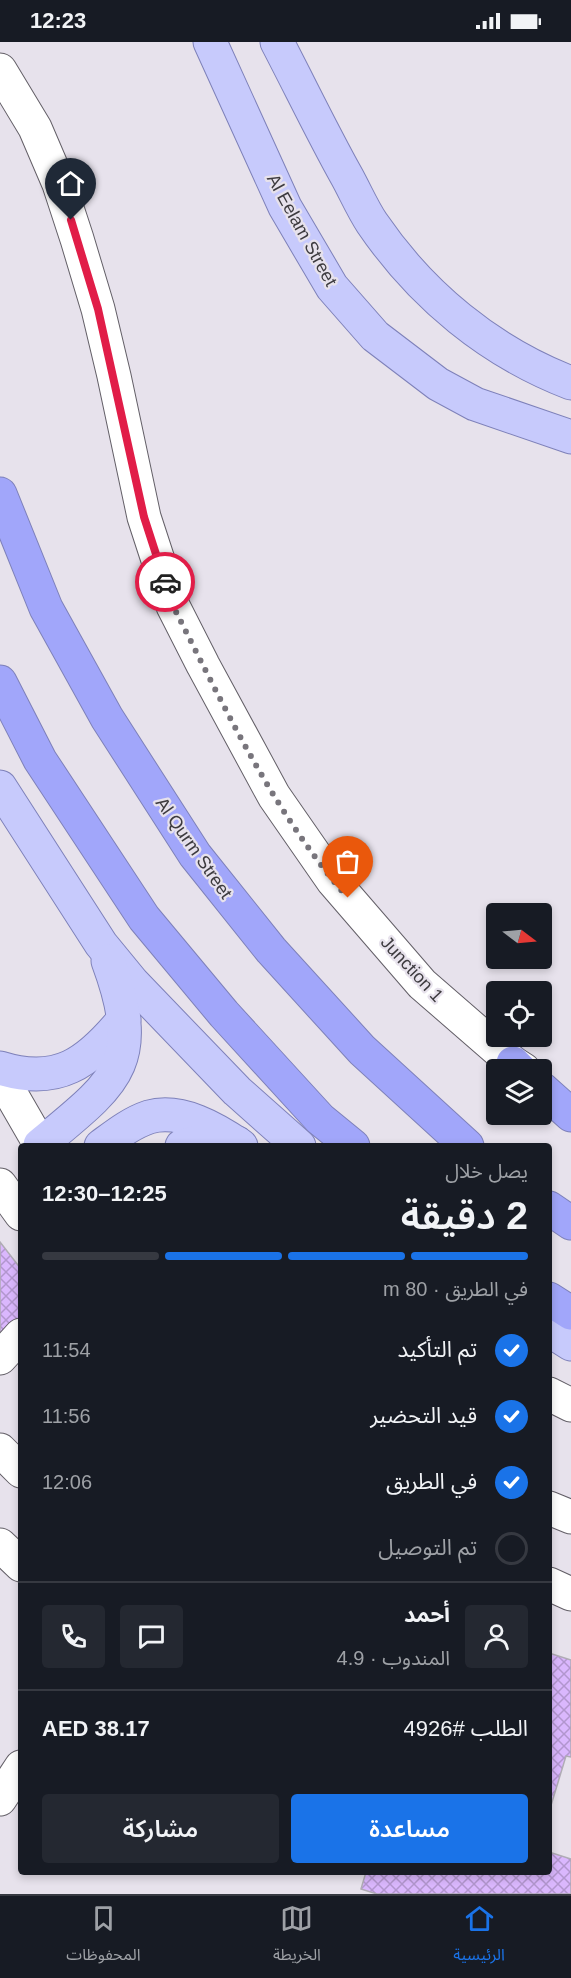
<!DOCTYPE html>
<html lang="ar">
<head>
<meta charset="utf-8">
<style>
  body { margin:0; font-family:Arial,"Noto Sans Arabic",sans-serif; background:#242831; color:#f1f3f6; direction:rtl; height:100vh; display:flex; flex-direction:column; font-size:22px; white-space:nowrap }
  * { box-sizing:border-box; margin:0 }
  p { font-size:20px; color:#9ea1a6 }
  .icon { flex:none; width:33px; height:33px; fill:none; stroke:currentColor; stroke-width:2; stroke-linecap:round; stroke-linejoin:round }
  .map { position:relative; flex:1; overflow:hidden; direction:ltr }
  .details { position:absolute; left:18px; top:1101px; width:534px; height:732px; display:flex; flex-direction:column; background:#171b24; border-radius:6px; box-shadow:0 3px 9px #0003; direction:rtl }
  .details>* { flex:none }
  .needle { width:39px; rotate:106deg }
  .buttons { position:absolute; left:486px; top:861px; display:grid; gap:12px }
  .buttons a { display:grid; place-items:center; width:66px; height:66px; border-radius:6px; background:#171b24; box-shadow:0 3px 9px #0003; font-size:30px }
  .pin { position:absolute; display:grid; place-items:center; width:51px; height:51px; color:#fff; margin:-62px -26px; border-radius:50% 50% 50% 0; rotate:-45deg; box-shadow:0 0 6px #0007 }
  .pin .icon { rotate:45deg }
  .courier { position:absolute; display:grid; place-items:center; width:60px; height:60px; margin:-30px; border:4px solid #e11d48; border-radius:50%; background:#fff; color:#222; box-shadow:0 2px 8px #0007 }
  .head em { font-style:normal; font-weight:600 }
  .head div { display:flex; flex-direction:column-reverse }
  .head { display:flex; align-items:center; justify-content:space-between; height:102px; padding:0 24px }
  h1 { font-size:39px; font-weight:600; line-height:45px }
  .bar { display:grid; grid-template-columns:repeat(4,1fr); gap:9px 6px; align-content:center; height:72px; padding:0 24px }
  .bar i { height:8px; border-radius:4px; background:#363941 }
  .bar .active { background:#1a73e8 }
  .bar p { grid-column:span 4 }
  .line { display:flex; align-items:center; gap:15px; padding:0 24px; border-top:2px solid #363941 }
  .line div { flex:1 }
  .round { display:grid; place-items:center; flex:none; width:63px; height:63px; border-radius:6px; background:#242831 }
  ol { padding:0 24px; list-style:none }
  li { display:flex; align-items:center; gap:18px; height:66px }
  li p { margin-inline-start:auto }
  li .icon { padding:6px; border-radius:50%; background:#1a73e8; color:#fff; stroke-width:4 }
  li:last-child { color:#9ea1a6 }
  li i { width:33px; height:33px; border:3px solid #363941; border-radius:50% }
  .cta { display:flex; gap:12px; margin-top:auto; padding:12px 24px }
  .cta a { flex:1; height:69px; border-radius:6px; background:#1a73e8; color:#fff; font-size:24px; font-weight:600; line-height:69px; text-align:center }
  .cta a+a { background:#242831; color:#f1f3f6 }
  .status { display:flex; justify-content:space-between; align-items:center; height:42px; padding:0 30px; background:#171b24; direction:ltr }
  .status svg { height:16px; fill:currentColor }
  .tabs { display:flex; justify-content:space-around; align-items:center; height:84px; border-top:2px solid #363941; background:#171b24; font-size:16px; color:#9ea1a6 }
  .tabs a { display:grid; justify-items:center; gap:3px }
  .tabs .active { color:#1a73e8 }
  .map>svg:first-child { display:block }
  .building { fill:url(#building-cross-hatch); stroke:#b0acb5; stroke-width:1.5 }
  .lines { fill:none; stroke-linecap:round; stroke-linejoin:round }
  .minor-casing { stroke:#635f67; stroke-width:35 }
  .major-casing { stroke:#7e81b9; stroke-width:35 }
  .highway-casing { stroke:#7e81b9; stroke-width:35 }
  .minor { stroke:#fff; stroke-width:33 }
  .major { stroke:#c7cafc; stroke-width:33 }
  .highway { stroke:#a1a6fa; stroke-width:33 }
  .done { stroke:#78757c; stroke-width:6; stroke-dasharray:0 10.8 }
  .route { stroke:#e11d48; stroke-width:8 }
  .labels { text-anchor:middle; stroke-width:4.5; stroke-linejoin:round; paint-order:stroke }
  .street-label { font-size:18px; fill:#3d3b3f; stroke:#e7e2ec }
</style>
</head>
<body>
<div class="status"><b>12:23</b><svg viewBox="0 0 49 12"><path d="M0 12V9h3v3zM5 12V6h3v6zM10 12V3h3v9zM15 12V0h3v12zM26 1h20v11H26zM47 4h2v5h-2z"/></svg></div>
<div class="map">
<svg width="571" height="1852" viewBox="0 0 571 1852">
  <defs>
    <pattern id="building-cross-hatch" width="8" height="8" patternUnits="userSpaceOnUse" patternTransform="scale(1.5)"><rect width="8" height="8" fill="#dab7fd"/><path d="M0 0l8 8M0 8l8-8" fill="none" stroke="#b296ce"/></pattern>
  </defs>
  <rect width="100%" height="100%" fill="#e7e2ec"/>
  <!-- building -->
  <g class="building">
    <polygon points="0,1200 21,1227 21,1280 0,1296"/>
    <polygon points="549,1611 571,1618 571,1715 566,1714 549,1770"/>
    <polygon points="549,1810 571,1817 571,1852 377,1852 361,1847 366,1830 549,1830"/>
  </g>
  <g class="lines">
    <!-- minor casing -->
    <g class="minor-casing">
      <g id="minor">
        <polyline points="0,28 35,86 59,142 77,197 98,267 114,334 144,475 173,564 203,623 274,754 333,839 422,942 513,1021 524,1028"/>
        <polyline points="0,1033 41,1104"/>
        <polyline points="0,1143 21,1172"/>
        <polyline points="0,1316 21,1293"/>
        <polyline points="549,1352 571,1363"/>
        <polyline points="0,1408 21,1429"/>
        <polyline points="549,1466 571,1475"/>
        <polyline points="0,1503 21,1523"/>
        <polyline points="549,1542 571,1552"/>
        <polyline points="0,1757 21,1725"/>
      </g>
    </g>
    <!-- major casing -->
    <g class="major-casing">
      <g id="major">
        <polyline points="210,0 285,165 332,245 375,294 438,342 475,362 571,395"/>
        <path d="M277 0C300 44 322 90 346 133 355 149 362 166 372 181 421 253 490 310 571 341"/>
        <polyline points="0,745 101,902 133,941 237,1049 299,1104"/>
        <path d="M0 1026C58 1044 88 1021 124 977"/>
        <path d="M40 1103C116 1040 146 1022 108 919"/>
        <path d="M101 1104C116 1093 131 1081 149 1075 181 1066 216 1087 241 1104"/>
        <polyline points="182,1104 196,1101 237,1101"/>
        <polyline points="549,1288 571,1302"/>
      </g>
    </g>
    <!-- highway casing -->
    <g class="highway-casing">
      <g id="highway">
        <polyline points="0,452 46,566 107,676 195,813 271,908 362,1008 467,1104"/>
        <polyline points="0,640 40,718 144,876 224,972 320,1077 353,1104"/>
        <polyline points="513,1021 520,1028"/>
        <polyline points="542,1047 571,1073"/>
        <polyline points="549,1166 571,1181"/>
        <polyline points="549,1257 571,1271"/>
      </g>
    </g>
    <!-- minor -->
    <use href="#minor" class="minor"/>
    <!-- major -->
    <use href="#major" class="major"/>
    <!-- highway -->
    <use href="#highway" class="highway"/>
  </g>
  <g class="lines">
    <!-- done -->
    <path class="done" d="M165 540 173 564C224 664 273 770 348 856"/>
    <!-- route -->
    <polyline class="route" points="71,178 98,267 144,475 165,540"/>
  </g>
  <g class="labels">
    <!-- street labels -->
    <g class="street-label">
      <text transform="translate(302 188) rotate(61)" y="6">Al Eelam Street</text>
      <text transform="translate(194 806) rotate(55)" y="6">Al Qurm Street</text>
      <text transform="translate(412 927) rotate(47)" y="6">Junction 1</text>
    </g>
  </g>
</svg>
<div class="buttons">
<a><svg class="needle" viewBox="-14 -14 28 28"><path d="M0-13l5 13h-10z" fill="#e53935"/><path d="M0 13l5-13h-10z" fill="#9ea1a6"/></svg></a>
<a><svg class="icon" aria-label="locate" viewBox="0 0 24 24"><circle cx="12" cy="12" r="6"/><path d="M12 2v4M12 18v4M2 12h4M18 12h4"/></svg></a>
<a><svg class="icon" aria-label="layers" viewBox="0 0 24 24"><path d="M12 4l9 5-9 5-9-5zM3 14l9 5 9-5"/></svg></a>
</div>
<div class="pin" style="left:348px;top:856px;background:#ea580c"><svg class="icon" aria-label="bag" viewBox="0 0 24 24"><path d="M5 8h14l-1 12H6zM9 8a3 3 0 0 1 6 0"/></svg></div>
<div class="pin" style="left:71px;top:178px;background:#1f2937"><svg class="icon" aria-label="home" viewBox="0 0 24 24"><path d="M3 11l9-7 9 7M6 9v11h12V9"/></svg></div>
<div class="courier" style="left:165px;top:540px"><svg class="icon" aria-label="car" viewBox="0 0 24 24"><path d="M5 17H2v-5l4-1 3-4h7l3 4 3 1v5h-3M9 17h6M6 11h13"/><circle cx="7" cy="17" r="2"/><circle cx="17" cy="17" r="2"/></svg></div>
<section class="details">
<div class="head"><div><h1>2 دقيقة</h1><p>يصل خلال</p></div><em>12:25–12:30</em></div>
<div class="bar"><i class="active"></i><i class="active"></i><i class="active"></i><i></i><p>في الطريق · 80 m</p></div>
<ol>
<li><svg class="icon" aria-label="check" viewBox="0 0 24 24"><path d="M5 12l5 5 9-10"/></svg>تم التأكيد<p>11:54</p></li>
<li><svg class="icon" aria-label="check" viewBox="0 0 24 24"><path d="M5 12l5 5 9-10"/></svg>قيد التحضير<p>11:56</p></li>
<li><svg class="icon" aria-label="check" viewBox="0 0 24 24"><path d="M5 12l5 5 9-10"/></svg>في الطريق<p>12:06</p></li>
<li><i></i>تم التوصيل</li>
</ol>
<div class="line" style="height:108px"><a class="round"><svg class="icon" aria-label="person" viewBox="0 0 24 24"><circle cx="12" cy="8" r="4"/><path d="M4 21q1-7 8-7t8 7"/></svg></a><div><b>أحمد</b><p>المندوب · 4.9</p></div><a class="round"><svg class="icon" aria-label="chat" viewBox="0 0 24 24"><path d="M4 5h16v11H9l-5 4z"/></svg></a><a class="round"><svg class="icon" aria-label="phone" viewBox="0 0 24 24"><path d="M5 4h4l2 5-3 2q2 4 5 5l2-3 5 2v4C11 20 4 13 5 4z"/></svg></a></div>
<div class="line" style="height:78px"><div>الطلب #4926</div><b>AED 38.17</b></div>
<div class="cta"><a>مساعدة</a><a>مشاركة</a></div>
</section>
</div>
<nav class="tabs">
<a class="active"><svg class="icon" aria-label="home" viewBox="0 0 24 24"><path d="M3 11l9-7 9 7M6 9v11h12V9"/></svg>الرئيسية</a>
<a><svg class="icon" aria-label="map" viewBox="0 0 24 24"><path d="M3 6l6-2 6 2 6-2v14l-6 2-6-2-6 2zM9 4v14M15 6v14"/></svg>الخريطة</a>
<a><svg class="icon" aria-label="saved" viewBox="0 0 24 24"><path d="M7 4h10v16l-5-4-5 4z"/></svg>المحفوظات</a>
</nav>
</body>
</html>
